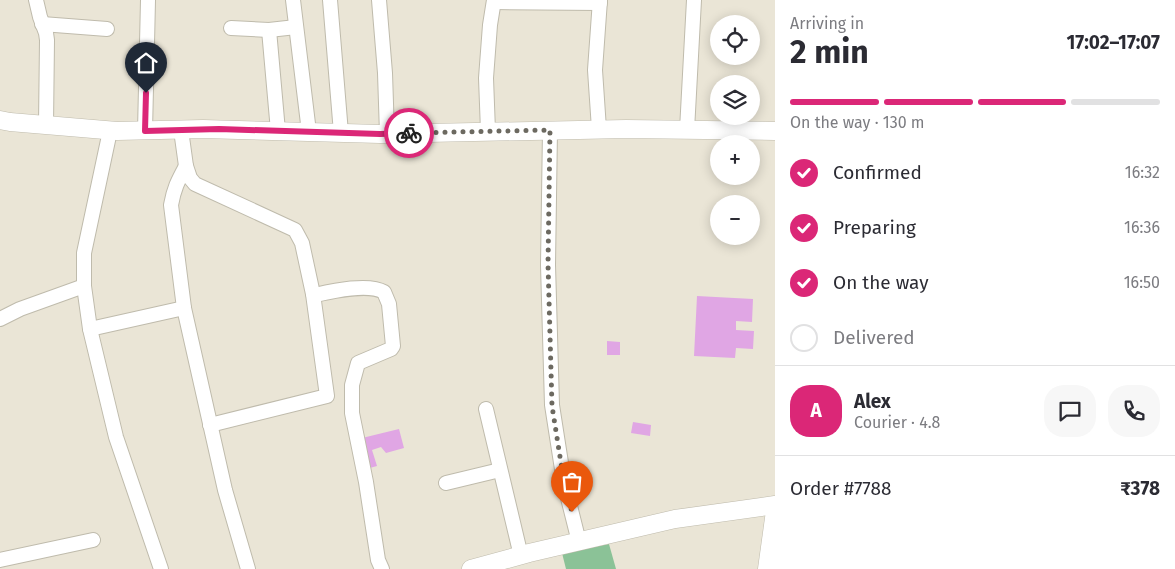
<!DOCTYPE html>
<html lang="en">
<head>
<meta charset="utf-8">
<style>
  body { margin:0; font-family:"Fira Sans",sans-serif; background:#f7f7f7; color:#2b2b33; height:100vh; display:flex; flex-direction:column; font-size:19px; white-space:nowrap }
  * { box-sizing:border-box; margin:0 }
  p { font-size:16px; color:#7c7c81 }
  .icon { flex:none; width:28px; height:28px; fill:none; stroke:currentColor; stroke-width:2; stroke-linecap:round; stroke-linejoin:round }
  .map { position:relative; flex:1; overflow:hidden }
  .drawer { display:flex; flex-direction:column; background:#fff; width:400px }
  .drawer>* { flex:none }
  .tools { position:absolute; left:710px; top:15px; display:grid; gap:10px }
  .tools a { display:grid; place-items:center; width:50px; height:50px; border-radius:50%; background:#fff; box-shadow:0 2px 12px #0003; font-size:25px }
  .pin { position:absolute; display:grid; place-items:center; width:42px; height:42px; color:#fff; margin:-51px -21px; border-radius:50% 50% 50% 0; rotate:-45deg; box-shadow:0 0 5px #0007 }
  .pin .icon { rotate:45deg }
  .courier { position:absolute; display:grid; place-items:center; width:50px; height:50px; margin:-25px; border:4px solid #db2777; border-radius:50%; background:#fff; color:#222; box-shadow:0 1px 6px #0007 }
  .head em { font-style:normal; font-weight:700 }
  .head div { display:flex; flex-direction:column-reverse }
  .head { display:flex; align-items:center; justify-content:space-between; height:85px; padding:0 15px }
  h1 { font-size:32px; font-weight:700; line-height:38px }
  .bar { display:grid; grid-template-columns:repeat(4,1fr); gap:8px 5px; align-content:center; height:60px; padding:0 15px }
  .bar i { height:6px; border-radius:4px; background:#e1e1e2 }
  .bar .current { background:#db2777 }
  .bar p { grid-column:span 4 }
  .line { display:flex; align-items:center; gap:12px; padding:0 15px; border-top:1px solid #e1e1e2 }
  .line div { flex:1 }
  .round { display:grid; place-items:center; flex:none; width:52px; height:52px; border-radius:20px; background:#f7f7f7 }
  ol { padding:0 15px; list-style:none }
  li { display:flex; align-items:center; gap:15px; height:55px }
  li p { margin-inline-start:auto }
  li .icon { padding:5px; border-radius:50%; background:#db2777; color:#fff; stroke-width:4 }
  li:last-child { color:#7c7c81 }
  li i { width:28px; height:28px; border:2px solid #e1e1e2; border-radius:50% }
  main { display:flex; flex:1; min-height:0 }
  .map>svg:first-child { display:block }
  .green { fill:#8bc297 }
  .building { fill:#e0a6e4 }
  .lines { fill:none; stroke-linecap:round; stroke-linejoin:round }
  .minor-casing { stroke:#bfbbac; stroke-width:16 }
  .tertiary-casing { stroke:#bfbbac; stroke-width:19 }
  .minor { stroke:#fff; stroke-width:14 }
  .tertiary { stroke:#fff; stroke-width:18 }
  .done { stroke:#6c6960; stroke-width:5; stroke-dasharray:0 9 }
  .route { stroke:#db2777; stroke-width:6 }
</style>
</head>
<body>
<main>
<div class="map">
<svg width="775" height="569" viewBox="0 0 775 569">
  <rect width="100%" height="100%" fill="#eae5d6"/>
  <!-- green -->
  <polygon class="green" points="609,544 616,569 566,569 562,553"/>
  <!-- building -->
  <g class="building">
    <polygon points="697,296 753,299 752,322 736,321 736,330 754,331 753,349 736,348 735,358 694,356"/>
    <polygon points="607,341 620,342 620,355 607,355"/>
    <polygon points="633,422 651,425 650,436 631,433"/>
    <polygon points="399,429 404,448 386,453 381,447 372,450 377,466 366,469 358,439"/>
  </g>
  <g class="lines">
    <!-- minor casing -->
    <g class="minor-casing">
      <g id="minor">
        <polyline points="36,0 40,17 46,33 47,40 46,125"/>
        <polyline points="293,0 309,132"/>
        <polyline points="330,0 341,133"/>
        <polyline points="379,0 385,73 387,134"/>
        <polyline points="494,2 600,3"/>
        <polyline points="42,24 107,29"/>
        <polyline points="231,28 269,30 296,27"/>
        <polyline points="269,30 278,131"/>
        <polyline points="599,129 595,70 600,0"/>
        <path d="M181 130 186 166 190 178 195 184 295 230 302 243 313 294 315 295C333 291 368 283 384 292L389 304 393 346 391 349 358 363 352 385V413L366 482 378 560 382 569"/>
        <polyline points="550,130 548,265 552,405 564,482 579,542"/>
        <polyline points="687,130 694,0"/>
        <polyline points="110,131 84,253 84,286 90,329 116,437 161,569"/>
        <polyline points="145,131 148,0"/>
        <polyline points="488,131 486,78 490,25 494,0"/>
        <path d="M186 166C178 181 174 188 171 205L184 308 225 490 248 569"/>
        <polyline points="0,319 20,309 84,286"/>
        <polyline points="90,329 184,308"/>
        <polyline points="486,409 521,556"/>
        <polyline points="210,425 327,396 313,294"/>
        <polyline points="446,483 500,470"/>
        <polyline points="0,560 93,540"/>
      </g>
    </g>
    <!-- tertiary casing -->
    <g class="tertiary-casing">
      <g id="tertiary">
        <polyline points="0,120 10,122 117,131 203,129 380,134 626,129 775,131"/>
        <polyline points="471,569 529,553 675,519 775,505"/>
        <polyline points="767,569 775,511"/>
      </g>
    </g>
    <!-- minor -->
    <use href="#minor" class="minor"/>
    <!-- tertiary -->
    <use href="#tertiary" class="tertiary"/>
  </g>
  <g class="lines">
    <!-- done -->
    <polyline class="done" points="409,133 550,130 548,264 552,406 564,482 572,512"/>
    <!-- route -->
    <polyline class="route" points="146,93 145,131 219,129 380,134 409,133"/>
  </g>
</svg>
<div class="tools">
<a><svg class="icon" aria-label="locate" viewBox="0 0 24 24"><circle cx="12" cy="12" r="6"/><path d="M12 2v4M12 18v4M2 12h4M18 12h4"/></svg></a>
<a><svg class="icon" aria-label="layers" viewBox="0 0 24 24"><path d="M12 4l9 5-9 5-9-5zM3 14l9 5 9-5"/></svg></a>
<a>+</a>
<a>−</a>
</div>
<div class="pin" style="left:572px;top:512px;background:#ea580c"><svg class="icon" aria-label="bag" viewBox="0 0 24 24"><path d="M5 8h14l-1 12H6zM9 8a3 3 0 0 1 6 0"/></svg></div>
<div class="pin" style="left:146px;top:93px;background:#1f2937"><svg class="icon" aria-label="home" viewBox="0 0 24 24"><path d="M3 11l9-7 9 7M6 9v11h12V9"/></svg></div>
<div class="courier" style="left:409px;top:133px"><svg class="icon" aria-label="bike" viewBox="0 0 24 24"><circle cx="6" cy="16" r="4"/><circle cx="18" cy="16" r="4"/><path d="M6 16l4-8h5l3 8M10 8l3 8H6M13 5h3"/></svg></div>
</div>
<section class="drawer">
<div class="head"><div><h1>2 min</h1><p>Arriving in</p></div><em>17:02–17:07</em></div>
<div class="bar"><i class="current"></i><i class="current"></i><i class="current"></i><i></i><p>On the way · 130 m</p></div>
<ol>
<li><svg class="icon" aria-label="check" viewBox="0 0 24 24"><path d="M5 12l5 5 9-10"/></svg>Confirmed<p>16:32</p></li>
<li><svg class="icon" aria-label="check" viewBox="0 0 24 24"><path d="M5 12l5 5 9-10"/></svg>Preparing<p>16:36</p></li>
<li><svg class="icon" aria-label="check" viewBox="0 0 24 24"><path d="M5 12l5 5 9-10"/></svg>On the way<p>16:50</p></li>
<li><i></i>Delivered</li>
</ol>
<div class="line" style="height:90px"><b class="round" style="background:#db2777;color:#fff">A</b><div><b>Alex</b><p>Courier · 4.8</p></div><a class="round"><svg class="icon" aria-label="chat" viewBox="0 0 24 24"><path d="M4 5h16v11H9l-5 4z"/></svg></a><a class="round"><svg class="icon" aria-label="phone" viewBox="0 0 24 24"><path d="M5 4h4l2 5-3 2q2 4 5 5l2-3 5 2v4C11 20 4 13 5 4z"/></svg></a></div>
<div class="line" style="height:65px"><div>Order #7788</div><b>₹378</b></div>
</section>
</main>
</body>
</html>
